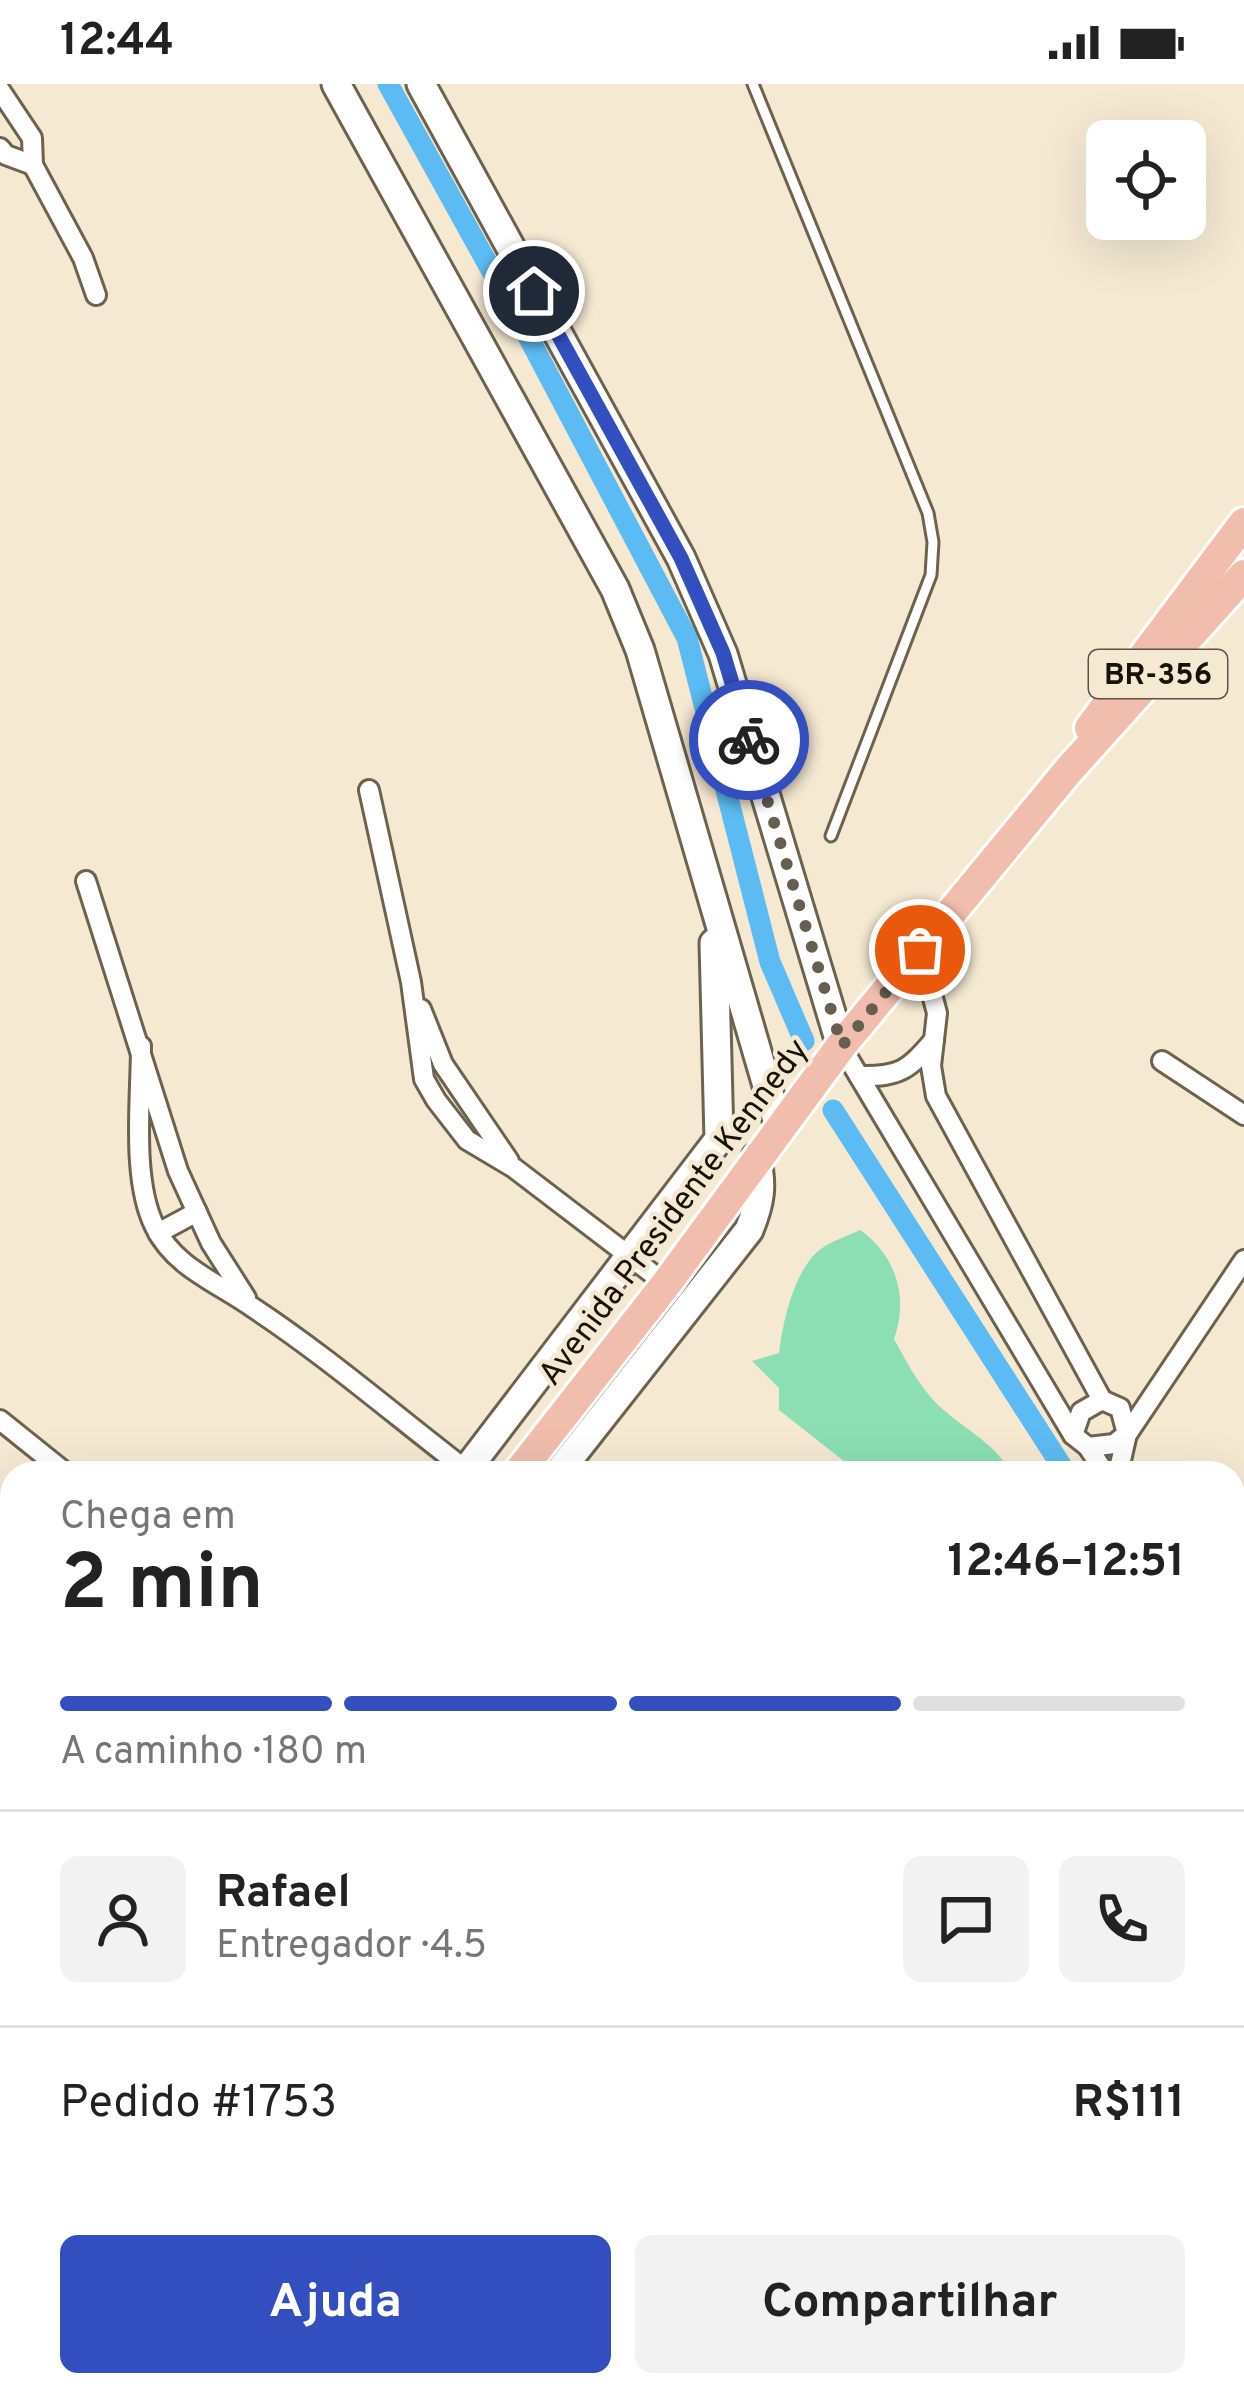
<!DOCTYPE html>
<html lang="pt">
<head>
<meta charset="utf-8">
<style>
  body { margin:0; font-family:Overpass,sans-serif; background:#f2f2f2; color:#222; height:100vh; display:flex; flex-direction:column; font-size:45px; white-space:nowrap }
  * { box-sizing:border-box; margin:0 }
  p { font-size:39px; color:#767676 }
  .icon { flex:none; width:66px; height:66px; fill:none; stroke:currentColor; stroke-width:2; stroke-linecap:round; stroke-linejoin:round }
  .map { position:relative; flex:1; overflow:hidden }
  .drawer { position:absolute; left:0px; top:1377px; width:1245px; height:936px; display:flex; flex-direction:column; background:#fff; border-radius:36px 36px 0 0; box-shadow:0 12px 48px #0002 }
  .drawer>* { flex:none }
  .controls { position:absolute; left:1086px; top:36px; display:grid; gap:24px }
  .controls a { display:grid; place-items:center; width:120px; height:120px; border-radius:18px; background:#fff; box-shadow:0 12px 48px #0002; font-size:60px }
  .pin { position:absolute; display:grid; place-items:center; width:102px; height:102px; color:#fff; margin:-51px; border:6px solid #fff; border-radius:50%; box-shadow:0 3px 12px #0007 }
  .courier { position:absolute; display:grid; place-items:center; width:120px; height:120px; margin:-60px; border:9px solid #334ebf; border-radius:50%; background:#fff; color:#222; box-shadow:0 3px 15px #0007 }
  .summary em { font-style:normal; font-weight:700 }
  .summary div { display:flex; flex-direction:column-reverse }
  .summary { display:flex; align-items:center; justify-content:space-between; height:204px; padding:0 60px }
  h1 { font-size:78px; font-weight:700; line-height:90px }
  .bar { display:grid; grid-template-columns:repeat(4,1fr); gap:18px 12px; align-content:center; height:144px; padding:0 60px }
  .bar i { height:15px; border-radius:9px; background:#e0e0e0 }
  .bar .active { background:#334ebf }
  .bar p { grid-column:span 4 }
  .line { display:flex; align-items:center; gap:30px; padding:0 60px; border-top:3px solid #e0e0e0 }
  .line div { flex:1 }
  .round { display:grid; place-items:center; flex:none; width:126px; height:126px; border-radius:18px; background:#f2f2f2 }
  .primary-button { display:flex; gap:24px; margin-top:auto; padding:24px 60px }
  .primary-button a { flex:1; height:138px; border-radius:18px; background:#334ebf; color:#fff; font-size:48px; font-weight:700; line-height:138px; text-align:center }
  .primary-button a+a { background:#f2f2f2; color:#222 }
  .status { display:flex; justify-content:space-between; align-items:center; height:84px; padding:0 60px; background:#fff; direction:ltr }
  .status svg { height:33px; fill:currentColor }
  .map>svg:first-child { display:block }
  .green { fill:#8bdfb3 }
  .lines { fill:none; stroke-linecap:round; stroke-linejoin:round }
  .canal { stroke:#5cbbf2; stroke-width:21 }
  .service-casing { stroke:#6c624e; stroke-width:15 }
  .minor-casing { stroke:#6c624e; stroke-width:24 }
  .secondary-casing { stroke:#6c624e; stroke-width:33 }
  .primary-casing { stroke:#fff; stroke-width:36 }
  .service { stroke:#fff; stroke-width:9 }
  .minor { stroke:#fff; stroke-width:18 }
  .secondary { stroke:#fff; stroke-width:27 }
  .primary { stroke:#f1beae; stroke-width:30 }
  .done { stroke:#655e51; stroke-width:12; stroke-dasharray:0 21.6 }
  .route { stroke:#334ebf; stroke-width:15 }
  .labels { text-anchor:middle; stroke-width:9; stroke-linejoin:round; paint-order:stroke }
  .shield { fill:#f5e9d2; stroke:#5a5347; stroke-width:3 }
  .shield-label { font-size:30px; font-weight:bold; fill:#17130b }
  .street-label { font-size:33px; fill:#17130b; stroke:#f5e9d2 }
</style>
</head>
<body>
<div class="status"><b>12:44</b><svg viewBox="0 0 49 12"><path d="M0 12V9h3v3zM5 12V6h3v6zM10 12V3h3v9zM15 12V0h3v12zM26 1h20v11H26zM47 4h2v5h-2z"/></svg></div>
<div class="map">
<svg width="1244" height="2313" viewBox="0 0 1244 2313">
  <rect width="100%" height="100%" fill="#f5e9d2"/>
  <!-- green -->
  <g class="green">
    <path d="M860 1146C896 1171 909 1214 894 1255 906 1277 918 1300 936 1319 961 1344 994 1357 1011 1389H859L779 1326V1304L752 1277 779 1269C783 1237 793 1192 816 1169 827 1158 846 1153 860 1146Z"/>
    <polygon points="1233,1643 1244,1654 1244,2313 1157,2313 1145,2301 1233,2301"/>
  </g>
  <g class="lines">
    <!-- canal -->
    <g class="canal">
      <polyline points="388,0 531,258 687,554 770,878 804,957"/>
      <polyline points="833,1026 1066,1389"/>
      <polyline points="1233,1622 1244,1633"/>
    </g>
    <!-- service casing -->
    <g class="service-casing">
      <polyline id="service" points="753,0 928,429 933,458 931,491 831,752"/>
    </g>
    <!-- minor casing -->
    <g class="minor-casing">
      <g id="minor">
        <polyline points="0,6 32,54 33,81 83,174 96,211"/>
        <polyline points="0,64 6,71 33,81"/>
        <polyline points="369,706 411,898 424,995 436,1016 467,1056 514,1084 666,1200"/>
        <polyline points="86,797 178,1087 211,1159 246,1214"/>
        <polyline points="920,866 937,929 931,982 936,1012 1102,1316"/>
        <polyline points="421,925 443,980 509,1077"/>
        <path d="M141 962C141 1014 131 1096 155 1143 174 1183 218 1199 252 1223 328 1273 398 1334 470 1389"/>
        <polyline points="841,962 1073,1351 1088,1363 1105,1389"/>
        <polyline points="1162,977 1244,1031"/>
        <path d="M859 992C900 993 908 986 934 956"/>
        <polyline points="158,1149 197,1128"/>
        <polyline points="0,1336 66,1389"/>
        <polyline points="1073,1351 1081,1328 1102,1316 1120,1324 1127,1350 1118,1389"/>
        <polyline points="1088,1363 1114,1360 1128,1349 1244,1176"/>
        <polyline points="1233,1554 1244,1566"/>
        <polyline points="0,1602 12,1611"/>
        <polyline points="0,2285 12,2298"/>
        <polyline points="244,2301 256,2313"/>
        <polyline points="482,2301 494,2313"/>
        <polyline points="711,2301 723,2313"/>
        <polyline points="936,2301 948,2313"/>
        <polyline points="38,2313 49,2301"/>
        <polyline points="960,2313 973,2301"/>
        <polyline points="1022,2313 1034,2301"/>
      </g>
    </g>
    <!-- secondary casing -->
    <g class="secondary-casing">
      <g id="secondary">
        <polyline points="336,0 615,505 640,566 779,1043"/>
        <polyline points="421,0 681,474 723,570 841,962"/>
        <polyline points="464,1389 719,1055 714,859"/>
        <path d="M558 1389 749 1146C760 1119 763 1102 756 1073"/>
        <polyline points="0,1985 12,1974"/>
        <polyline points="0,2074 12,2066"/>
      </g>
    </g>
    <!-- primary casing -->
    <g class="primary-casing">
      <g id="primary">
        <polyline points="1090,644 1244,439"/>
        <polyline points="518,1389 666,1200 841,962 1068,687 1244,491"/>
        <polyline points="0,2034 12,2023"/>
      </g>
    </g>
    <!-- service -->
    <use href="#service" class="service"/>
    <!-- minor -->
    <use href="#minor" class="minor"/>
    <!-- secondary -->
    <use href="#secondary" class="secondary"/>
    <!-- primary -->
    <use href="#primary" class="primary"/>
  </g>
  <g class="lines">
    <!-- done -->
    <polyline class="done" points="749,656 842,962 920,866"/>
    <!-- route -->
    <polyline class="route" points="534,207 681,474 723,569 749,656"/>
  </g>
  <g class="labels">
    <!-- shield labels -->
    <rect class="shield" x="1089" y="566" width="138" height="48" rx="9"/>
    <g class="shield-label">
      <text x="1158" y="600">BR-356</text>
    </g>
    <!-- street labels -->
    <g class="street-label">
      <text transform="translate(672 1127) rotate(-53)" y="12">Avenida Presidente Kennedy</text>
    </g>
  </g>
</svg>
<div class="controls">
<a><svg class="icon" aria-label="locate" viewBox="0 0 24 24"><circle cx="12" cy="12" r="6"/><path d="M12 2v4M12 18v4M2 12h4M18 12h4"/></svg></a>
</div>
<div class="pin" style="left:920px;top:866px;background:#ea580c"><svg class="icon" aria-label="bag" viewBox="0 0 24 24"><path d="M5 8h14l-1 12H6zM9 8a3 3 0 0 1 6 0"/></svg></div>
<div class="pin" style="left:534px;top:207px;background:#1f2937"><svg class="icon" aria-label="home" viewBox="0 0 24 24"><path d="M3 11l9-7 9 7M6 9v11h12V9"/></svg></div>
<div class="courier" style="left:749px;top:656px"><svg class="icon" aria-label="bike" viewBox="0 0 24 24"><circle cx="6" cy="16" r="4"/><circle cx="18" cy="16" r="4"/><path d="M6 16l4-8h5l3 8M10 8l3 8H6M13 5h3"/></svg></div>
<section class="drawer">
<div class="summary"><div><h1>2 min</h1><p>Chega em</p></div><em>12:46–12:51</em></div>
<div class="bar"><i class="active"></i><i class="active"></i><i class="active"></i><i></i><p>A caminho · 180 m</p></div>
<div class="line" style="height:216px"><a class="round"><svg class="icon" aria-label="person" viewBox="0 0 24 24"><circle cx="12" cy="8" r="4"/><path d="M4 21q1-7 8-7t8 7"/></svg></a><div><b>Rafael</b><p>Entregador · 4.5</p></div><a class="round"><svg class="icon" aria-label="chat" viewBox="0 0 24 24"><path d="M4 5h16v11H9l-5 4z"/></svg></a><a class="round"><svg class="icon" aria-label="phone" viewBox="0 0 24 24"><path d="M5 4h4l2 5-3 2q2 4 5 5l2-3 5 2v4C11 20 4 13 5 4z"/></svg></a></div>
<div class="line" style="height:156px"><div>Pedido #1753</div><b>R$111</b></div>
<div class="primary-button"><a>Ajuda</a><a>Compartilhar</a></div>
</section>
</div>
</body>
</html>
